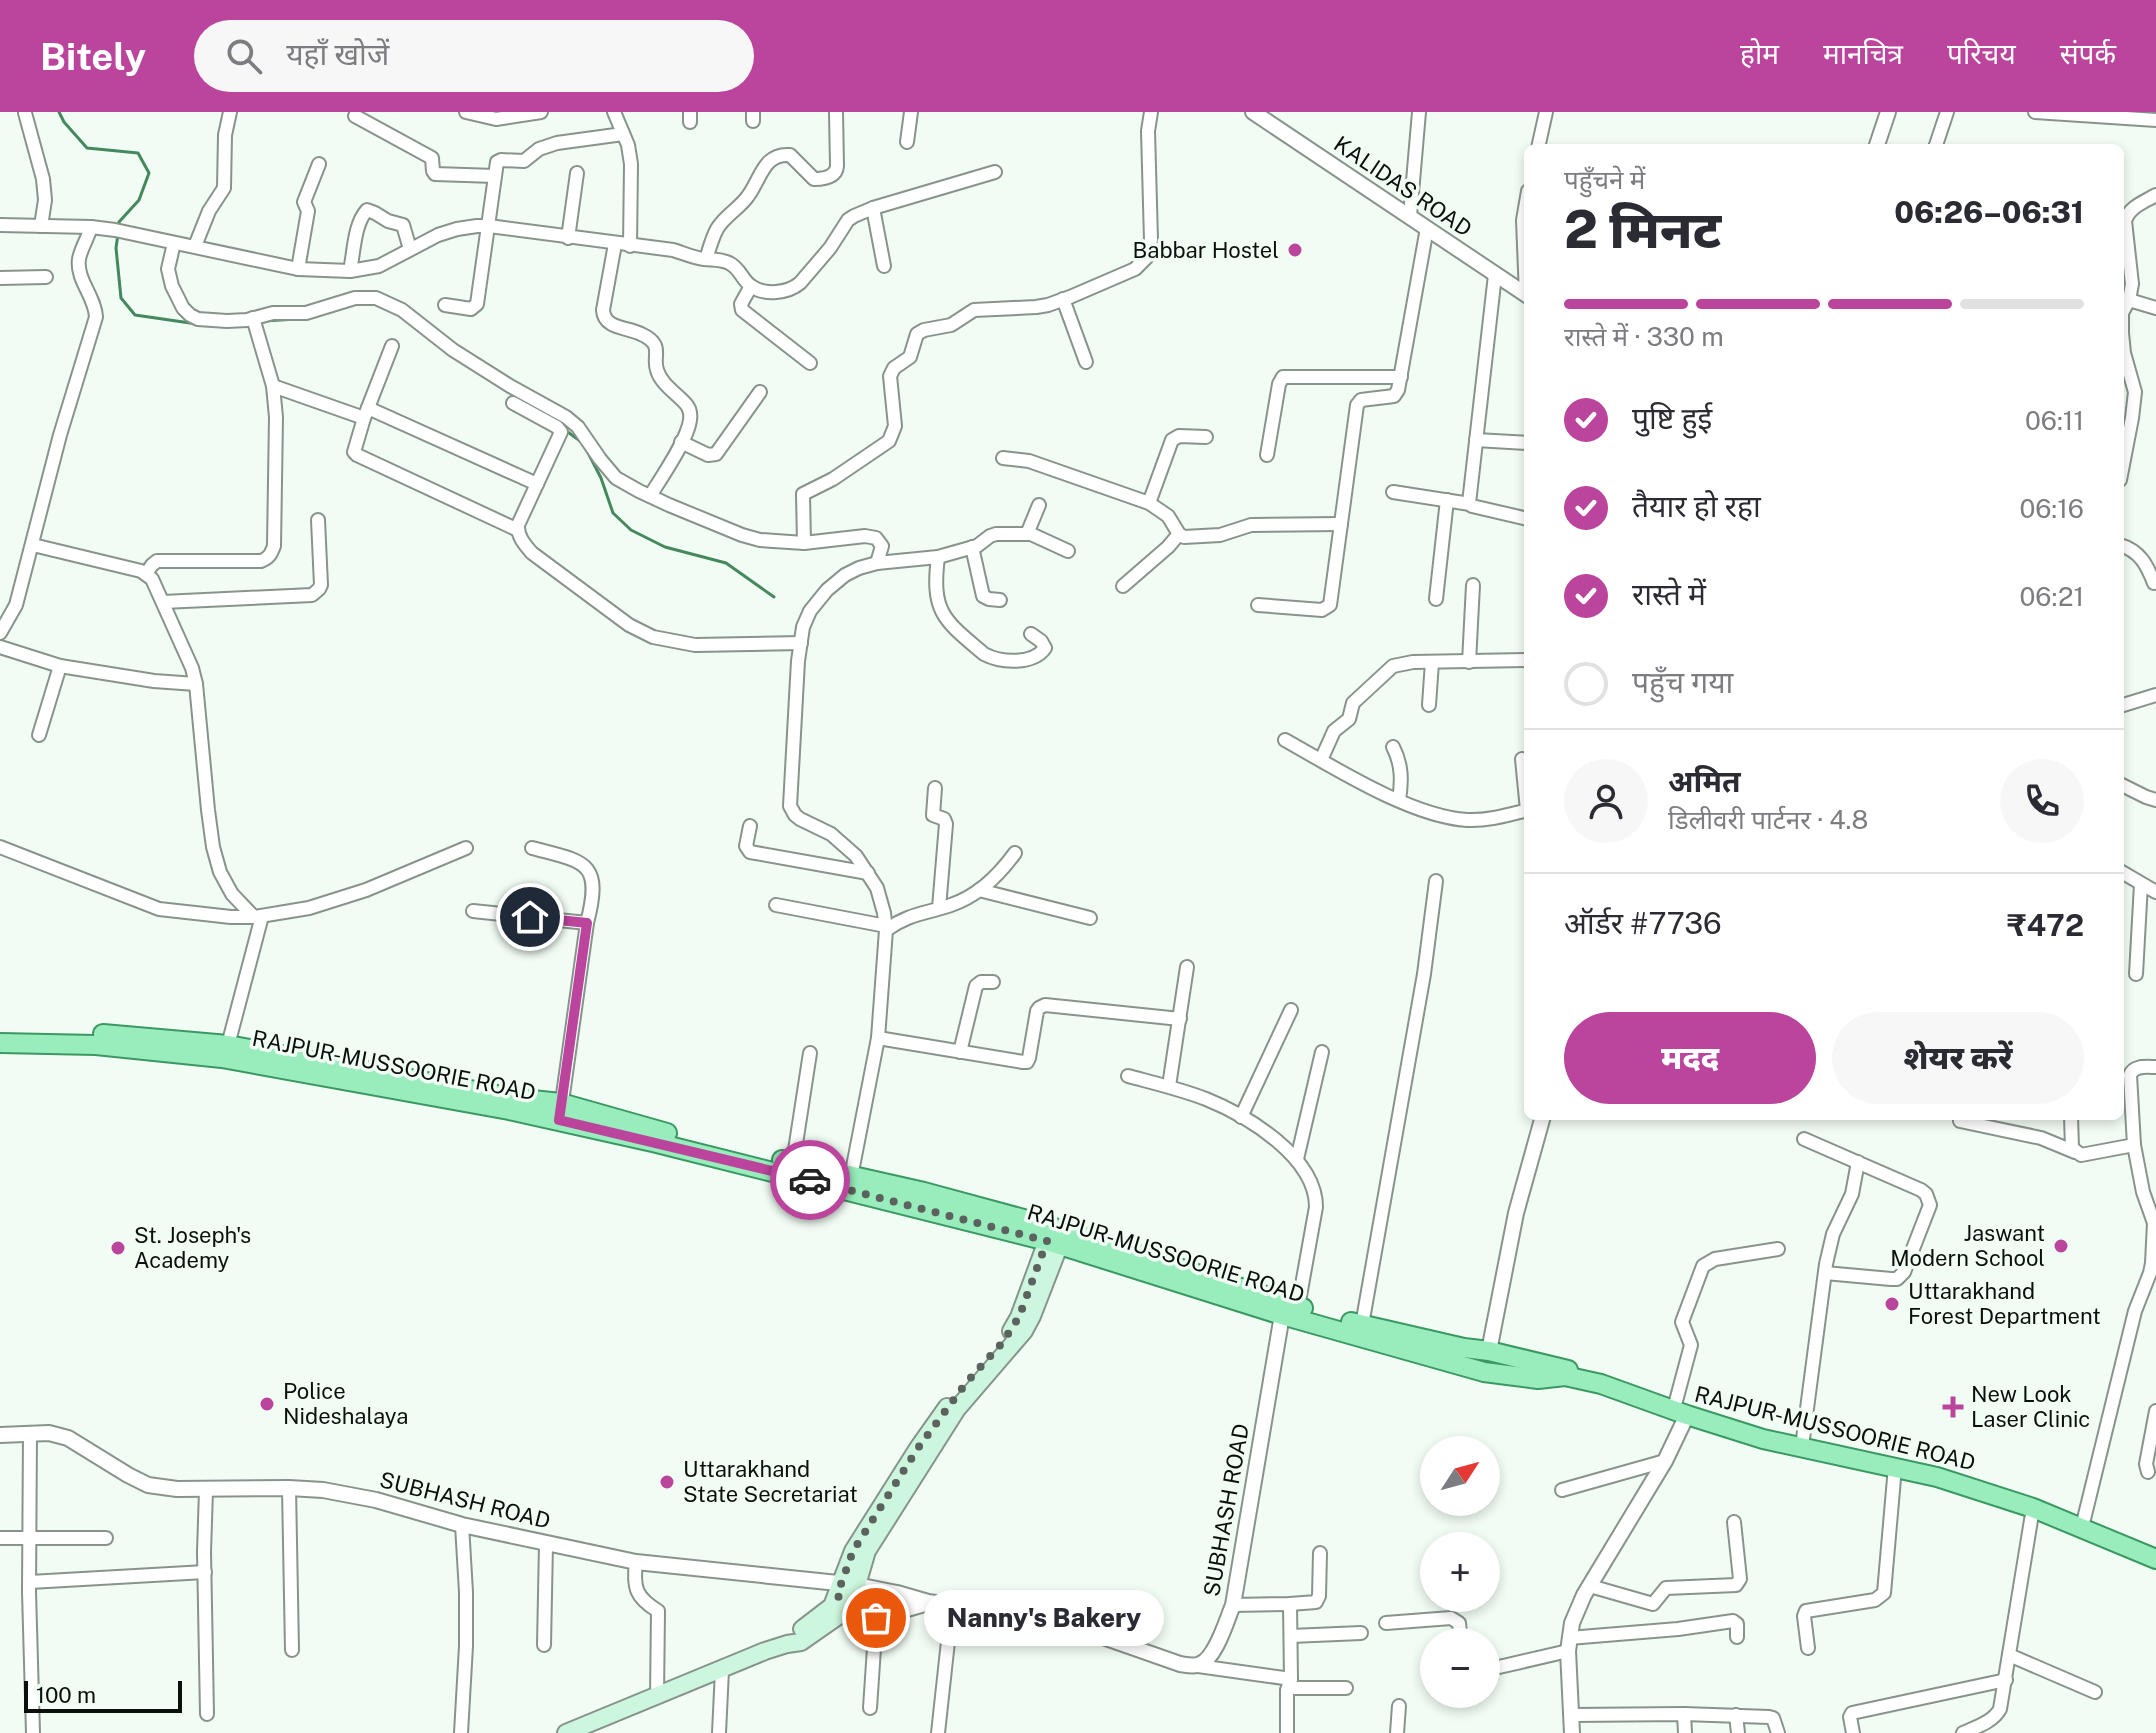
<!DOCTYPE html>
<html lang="hi">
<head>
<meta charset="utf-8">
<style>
  body { margin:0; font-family:"Public Sans","Noto Sans Devanagari",sans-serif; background:#f7f7f7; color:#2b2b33; height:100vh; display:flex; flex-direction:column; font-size:30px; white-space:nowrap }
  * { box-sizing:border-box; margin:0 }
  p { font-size:26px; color:#7c7c81 }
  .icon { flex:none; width:44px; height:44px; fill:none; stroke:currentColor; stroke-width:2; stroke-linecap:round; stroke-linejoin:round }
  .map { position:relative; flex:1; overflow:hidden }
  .drawer { position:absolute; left:1524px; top:32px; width:600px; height:976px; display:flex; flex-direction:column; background:#fff; border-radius:12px; box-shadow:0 4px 12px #0003 }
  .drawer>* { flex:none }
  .needle { width:52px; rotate:54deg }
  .buttons { position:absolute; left:1420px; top:1324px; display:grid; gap:16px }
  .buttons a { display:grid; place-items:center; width:80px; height:80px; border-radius:50%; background:#fff; box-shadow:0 4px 12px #0003; font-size:40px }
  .scale { position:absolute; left:24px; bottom:20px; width:158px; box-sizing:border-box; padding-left:8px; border:4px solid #0c100d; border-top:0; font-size:22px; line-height:28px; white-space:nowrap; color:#0c100d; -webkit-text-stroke:6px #f1fdf4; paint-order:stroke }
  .pin { position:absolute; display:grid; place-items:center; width:68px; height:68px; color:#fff; margin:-34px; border:4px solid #fff; border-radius:50%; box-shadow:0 2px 8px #0007 }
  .courier { position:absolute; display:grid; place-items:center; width:80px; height:80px; margin:-40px; border:6px solid #bb459d; border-radius:50%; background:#fff; color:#222; box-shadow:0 2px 10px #0007 }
  .bubble { position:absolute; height:56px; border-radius:28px; background:#fff; box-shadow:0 4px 12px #0003; font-size:26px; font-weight:800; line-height:56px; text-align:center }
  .head em { font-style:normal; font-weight:800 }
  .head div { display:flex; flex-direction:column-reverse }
  .head { display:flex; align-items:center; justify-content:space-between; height:136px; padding:0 40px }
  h1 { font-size:52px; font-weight:800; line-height:60px }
  .bar { display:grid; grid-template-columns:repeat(4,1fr); gap:12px 8px; align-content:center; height:96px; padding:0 40px }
  .bar i { height:10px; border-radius:6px; background:#e1e1e2 }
  .bar .active { background:#bb459d }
  .bar p { grid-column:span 4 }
  .line { display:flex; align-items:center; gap:20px; padding:0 40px; border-top:2px solid #e1e1e2 }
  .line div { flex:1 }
  .round { display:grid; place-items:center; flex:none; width:84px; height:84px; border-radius:42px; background:#f7f7f7 }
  ol { padding:0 40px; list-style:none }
  li { display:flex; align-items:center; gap:24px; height:88px }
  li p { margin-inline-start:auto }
  li .icon { padding:8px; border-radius:50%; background:#bb459d; color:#fff; stroke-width:4 }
  li:last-child { color:#7c7c81 }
  li i { width:44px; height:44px; border:4px solid #e1e1e2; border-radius:50% }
  .action { display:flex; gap:16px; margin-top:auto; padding:16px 40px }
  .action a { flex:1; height:92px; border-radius:48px; background:#bb459d; color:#fff; font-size:32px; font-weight:800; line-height:92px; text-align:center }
  .action a+a { background:#f7f7f7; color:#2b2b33 }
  header { display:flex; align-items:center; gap:48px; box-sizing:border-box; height:112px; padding:0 40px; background:#bb459d; color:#fff }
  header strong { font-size:38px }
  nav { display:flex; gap:44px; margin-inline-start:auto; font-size:28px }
  .search { width:560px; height:72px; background:#f7f7f7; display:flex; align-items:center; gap:20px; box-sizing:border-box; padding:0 28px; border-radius:44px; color:#7c7c81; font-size:30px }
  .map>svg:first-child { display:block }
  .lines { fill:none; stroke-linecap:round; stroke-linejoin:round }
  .stream { stroke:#45885e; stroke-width:3 }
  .minor-casing { stroke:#88948b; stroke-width:16 }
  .tertiary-casing { stroke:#88948b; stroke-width:18 }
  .secondary-casing { stroke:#88948b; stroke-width:20 }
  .primary-casing { stroke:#3b9862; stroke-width:22 }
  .minor { stroke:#fff; stroke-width:12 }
  .tertiary { stroke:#fff; stroke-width:14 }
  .secondary { stroke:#ccf6dd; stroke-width:16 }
  .primary { stroke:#99edbc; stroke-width:18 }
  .done { stroke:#5c635e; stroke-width:8; stroke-dasharray:0 14.4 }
  .route { stroke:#bb459d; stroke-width:10 }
  .poi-dot { fill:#bb459d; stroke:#f1fdf4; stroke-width:3 }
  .labels { text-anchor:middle; stroke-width:7; stroke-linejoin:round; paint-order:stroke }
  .street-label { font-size:22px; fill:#0c100d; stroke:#f1fdf4 }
  .poi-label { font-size:22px; fill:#0c100d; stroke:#f1fdf4; text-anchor:start }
</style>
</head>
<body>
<header>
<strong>Bitely</strong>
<div class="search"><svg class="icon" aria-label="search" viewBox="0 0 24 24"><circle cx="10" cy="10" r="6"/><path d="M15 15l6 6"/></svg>यहाँ खोजें</div>
<nav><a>होम</a><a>मानचित्र</a><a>परिचय</a><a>संपर्क</a></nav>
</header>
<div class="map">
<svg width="2156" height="1621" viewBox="0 0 2156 1621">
  <rect width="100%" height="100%" fill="#f1fdf4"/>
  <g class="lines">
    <!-- stream -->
    <g class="stream">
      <polyline points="59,0 64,10 87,36 138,41 149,61 139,88 119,110 119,115"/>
      <polyline points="118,122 116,136 121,186 135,203 197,212"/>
      <polyline points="264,209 297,207"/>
      <polyline points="565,318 583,331 601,366 613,401 631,418 665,435 726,451 774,485"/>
    </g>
    <!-- minor casing -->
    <g class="minor-casing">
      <g id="minor">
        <polyline points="466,0 496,7 541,0"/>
        <polyline points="614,0 628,33 631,52 630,134"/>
        <polyline points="690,0 690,10"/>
        <polyline points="753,0 753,9"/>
        <polyline points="2035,0 2156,8"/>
        <polyline points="25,1 43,67 45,88 41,114"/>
        <polyline points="355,4 432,46 433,59 435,62 495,64"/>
        <polyline points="907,30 911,0"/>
        <polyline points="1538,36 1546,0"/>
        <polyline points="1935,36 1947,0"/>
        <polyline points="873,96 884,154"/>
        <polyline points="1410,104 1419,0"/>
        <path d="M0 113 91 115 115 118 298 157 350 159 379 154 438 123 457 117 477 114H489L673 138C683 141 694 146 704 147 713 148 721 147 729 151 740 156 742 168 751 174 765 184 788 181 800 171L830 136 848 108 854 104 873 96 995 60"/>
        <polyline points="568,126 577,61"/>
        <polyline points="174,131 168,157 172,174 183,196 190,203 198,207 227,209 247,208 273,201 306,201 355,186 376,186 402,198 453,238 510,274 566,305 578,315 600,347 616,366 639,379 669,393 742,423 760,428 804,431 865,424 876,426 882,434 877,451"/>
        <path d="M615 132 603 198C604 217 627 215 641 222 665 233 652 243 657 258 661 272 676 281 685 291 690 296 691 301 690 308 688 327 661 366 650 384"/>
        <polyline points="195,134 209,99 224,76 225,23 230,0"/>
        <path d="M706 147C709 138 712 126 717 117 724 104 740 96 748 84 761 67 763 41 790 43L814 67C824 67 836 65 837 54L836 0"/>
        <polyline points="298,157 308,99 304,90 319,52"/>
        <path d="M350 159C354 140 354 112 367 98L375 101 388 109 403 113 410 137"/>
        <polyline points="1495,163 1469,391 1472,394 1528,407"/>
        <polyline points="0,166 46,165"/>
        <polyline points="751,174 741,192 742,198 810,251"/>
        <polyline points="1526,183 1523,108 1528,79"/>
        <polyline points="1063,187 1086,250"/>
        <polyline points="2129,188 2156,196"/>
        <polyline points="445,193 471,197 477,192 497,50 501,48 524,49 539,37 557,31 623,22"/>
        <polyline points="392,234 364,306 354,340 357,343 518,418"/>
        <polyline points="273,274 364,306"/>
        <path d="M513 291 557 315 561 320 518 413C517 424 525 433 532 441L629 513 653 525 695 533 801 531"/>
        <polyline points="368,296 537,372"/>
        <polyline points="1476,328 1528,331"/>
        <polyline points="681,330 708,343 716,342 760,280"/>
        <polyline points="1267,343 1279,272 1283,265 1401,265"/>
        <polyline points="1003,346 1029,349 1149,391 1168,404 1179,422 1184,425 1220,423 1251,413 1341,412"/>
        <path d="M2120 368 2132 306 2135 280 2124 241 2122 221V201L2129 188 2132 172 2125 109C2129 95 2144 90 2156 83"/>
        <polyline points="1393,380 1470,392"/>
        <polyline points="1149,391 1172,328 1179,324 1206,325"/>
        <polyline points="1027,422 1039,393"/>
        <polyline points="804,431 803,382 833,367 889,329 895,314 890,264 894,256 910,245 917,222 924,218 951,213 974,198 1036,195 1048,193 1070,185 1135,157 1147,145 1151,128 1148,19 1151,0"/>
        <polyline points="33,433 141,459 152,467 192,556 196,572 208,698 213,735 220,760 232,782 254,805"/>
        <path d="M2120 433C2140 439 2147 453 2154 471"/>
        <polyline points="972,435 983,484 989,487 1000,488"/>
        <path d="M938 445C931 501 944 508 984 542 1001 551 1033 553 1045 536L1041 529 1031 522"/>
        <path d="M146 462 152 453 157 449H261C269 446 271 442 274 434L276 305 273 274 253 206"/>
        <polyline points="1123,474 1168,435 1179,422"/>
        <polyline points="1436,487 1447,388"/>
        <polyline points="163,490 312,483 319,477 321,473 318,408"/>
        <polyline points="1258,493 1322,498 1330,493 1357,293 1361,288 1394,284 1398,278 1427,116"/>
        <path d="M0 521 16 493 60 323 96 205C95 184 76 168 79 147 81 136 88 126 91 115"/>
        <polyline points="0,535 60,554 154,569 196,572"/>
        <polyline points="1469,550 1473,473"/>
        <polyline points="1429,593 1432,550"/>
        <polyline points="2120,594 2156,583"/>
        <polyline points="39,623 60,554"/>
        <path d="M1285 628C1335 656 1410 704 1467 708 1487 709 1508 703 1528 698"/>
        <path d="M1393 635C1402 652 1402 669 1399 688"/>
        <polyline points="1522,647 1527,698"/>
        <polyline points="1321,648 1334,619 1349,607 1353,591 1393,554 1413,550 1528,548"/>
        <polyline points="2120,672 2146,685 2156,688"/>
        <polyline points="935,676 933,703 944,707 946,712 939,796"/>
        <polyline points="750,714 746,734 750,740 868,761"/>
        <polyline points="0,735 159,797 231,805 254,805 309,796 366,778 466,736"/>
        <path d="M532 736C585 750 603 749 587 811L561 997"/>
        <polyline points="2120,759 2156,780"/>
        <polyline points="979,778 1090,806"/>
        <polyline points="776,793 886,814"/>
        <polyline points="473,799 587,811"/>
        <path d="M886 818C910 801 925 802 951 793 978 784 999 763 1015 741"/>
        <polyline points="2136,862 2141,772"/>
        <polyline points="878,926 1023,950 1027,950 1029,946 1037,899 1039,896 1045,893 1180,907"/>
        <polyline points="228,933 262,804"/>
        <polyline points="960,940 976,874 981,870 993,870"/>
        <path d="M1128 964C1154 971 1180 977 1206 987 1248 1004 1316 1045 1316 1095L1298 1195"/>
        <polyline points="1169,974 1187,855"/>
        <polyline points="2071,1004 2072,1036 2081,1043 2134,1033"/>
        <polyline points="1241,1005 1291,898"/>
        <polyline points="1960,1009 2041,1026 2075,1040"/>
        <polyline points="1804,1027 1921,1078 1926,1082 1930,1093 1904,1160 1897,1167 1891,1167 1825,1161"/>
        <polyline points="1297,1047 1322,940"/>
        <polyline points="793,1051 810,941"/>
        <polyline points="851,1065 878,926 886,818 884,801 877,776 856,744 831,722 800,707 795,703 790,694 798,549 803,515 810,499 827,478 845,463 859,456 877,451 938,445 977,434 990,424 996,422 1031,422 1068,439"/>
        <polyline points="1362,1213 1424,862 1436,769"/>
        <polyline points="1676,1289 1691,1233 1682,1210 1703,1154 1715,1147 1778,1137"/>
        <polyline points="30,1321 29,1480 33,1621"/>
        <polyline points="1803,1327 1826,1152 1833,1122 1852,1082 1858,1050"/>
        <polyline points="2148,1360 2146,1352 2156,1299"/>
        <polyline points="289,1376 292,1538"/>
        <polyline points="206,1378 204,1440 207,1602"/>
        <polyline points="1562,1378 1665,1349"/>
        <path d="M2084 1407 2135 1199 2150 1161 2152 1151 2154 1111 2143 1080 2134 1033 2130 963C2134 953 2146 955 2156 955"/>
        <polyline points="0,1426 106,1426"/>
        <path d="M636 1450C633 1475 635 1485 658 1499L657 1584"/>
        <polyline points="30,1470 205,1460"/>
        <polyline points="1590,1474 1653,1492 1666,1476 1736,1473 1740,1467 1734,1410"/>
        <polyline points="1233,1493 1290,1492 1316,1490 1319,1484 1320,1441"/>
        <polyline points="1386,1511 1451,1506 1459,1511 1461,1530"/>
        <polyline points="1291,1524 1361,1521"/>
        <polyline points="1569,1526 1678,1517 1733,1509 1737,1512 1737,1525"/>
        <polyline points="544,1533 546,1432"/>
        <polyline points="1808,1536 1804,1504 1806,1499 1875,1488 1884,1481 1895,1355"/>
        <polyline points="2009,1543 2095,1580"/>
        <polyline points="1191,1553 1291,1567"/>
        <polyline points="1486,1558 1568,1539"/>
        <polyline points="1288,1576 1346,1576"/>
        <polyline points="870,1596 876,1506"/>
        <polyline points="1684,1602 1685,1621"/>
        <polyline points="1572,1603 1684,1602 1769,1605 1773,1606 1778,1621"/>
        <polyline points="1736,1603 1738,1621"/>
        <polyline points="461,1621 466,1534 466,1480 462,1413"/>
        <polyline points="719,1621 722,1558"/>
        <polyline points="938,1621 952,1493"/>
        <polyline points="1287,1621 1287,1578 1291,1567 1290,1492"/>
        <polyline points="1397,1621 1399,1594"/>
        <polyline points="1853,1621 1850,1605 1852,1601 2006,1568"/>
        <path d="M1963 1621C1976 1615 1993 1610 2000 1597L2033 1396"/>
      </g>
    </g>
    <!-- tertiary casing -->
    <g class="tertiary-casing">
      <g id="tertiary">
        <polyline points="1253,0 1528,184"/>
        <polyline points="1876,36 1888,0"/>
        <polyline points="1489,1239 1516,1101 1543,1004"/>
        <path d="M0 1323 49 1321 68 1326 128 1363 148 1373 177 1377 289 1376 323 1378 376 1388 462 1413 636 1450 857 1473 897 1481 928 1490 1023 1502 1083 1518 1180 1552C1187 1553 1194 1555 1200 1552 1216 1546 1227 1507 1233 1493L1282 1203"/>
        <polyline points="840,1487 847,1495 876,1506 928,1491"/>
        <polyline points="1572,1621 1568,1539 1572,1511 1584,1483 1665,1349 1687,1303"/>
      </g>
    </g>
    <!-- secondary casing -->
    <g class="secondary-casing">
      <g id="secondary">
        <polyline points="1011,1219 1019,1205 1051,1118"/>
        <polyline points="802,1517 832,1494 853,1439 918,1336 947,1295"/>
        <polyline points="566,1621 765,1539 787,1532 801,1530 844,1500 857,1473 867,1439 957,1297 1024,1219 1032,1204 1063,1124"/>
      </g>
    </g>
    <!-- primary casing -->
    <g class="primary-casing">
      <g id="primary">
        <polyline points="103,922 228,933 513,986 561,991 667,1021"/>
        <polyline points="0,931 96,933 222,946 509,998 657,1031 1047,1129 1282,1203 1484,1260 1538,1267 1565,1264 1601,1272 1687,1303 1763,1327 1937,1365 2033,1396 2156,1447"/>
        <polyline points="782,1048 924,1080 1042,1112 1303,1196"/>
        <polyline points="1351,1210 1464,1236 1489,1239 1568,1258"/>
      </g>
    </g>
    <!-- minor -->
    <use href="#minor" class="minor"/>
    <!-- tertiary -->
    <use href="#tertiary" class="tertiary"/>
    <!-- secondary -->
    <use href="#secondary" class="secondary"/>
    <!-- primary -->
    <use href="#primary" class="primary"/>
  </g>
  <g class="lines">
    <!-- done -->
    <polyline class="done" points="810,1068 1047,1129 1019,1205 1002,1231 966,1271 918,1336 853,1439 837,1483 847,1495 876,1506"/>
    <!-- route -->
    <polyline class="route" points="530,805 587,811 559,1008 810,1068"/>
  </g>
  <!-- markers -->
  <g class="poi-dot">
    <circle cx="1295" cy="138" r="8"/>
    <circle cx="2061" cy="1134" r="8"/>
    <circle cx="118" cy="1136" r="8"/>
    <circle cx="1892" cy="1192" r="8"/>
    <circle cx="267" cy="1292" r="8"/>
    <path d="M1949 1283h8v8h8v8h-8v8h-8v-8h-8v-8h8z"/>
    <circle cx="667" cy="1370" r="8"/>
  </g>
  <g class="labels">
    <!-- street labels -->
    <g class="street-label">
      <text transform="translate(1403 74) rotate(34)" y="8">KALIDAS ROAD</text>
      <text transform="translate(394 953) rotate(11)" y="8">RAJPUR-MUSSOORIE ROAD</text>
      <text transform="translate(1166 1141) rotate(17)" y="8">RAJPUR-MUSSOORIE ROAD</text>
      <text transform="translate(1835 1316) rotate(14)" y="8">RAJPUR-MUSSOORIE ROAD</text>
      <text transform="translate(465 1388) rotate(14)" y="8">SUBHASH ROAD</text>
      <text transform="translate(1226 1398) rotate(-80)" y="8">SUBHASH ROAD</text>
    </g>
    <!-- poi labels -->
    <g class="poi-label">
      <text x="1279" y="146" text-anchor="end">Babbar Hostel</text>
      <text x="2045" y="1129" text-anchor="end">Jaswant<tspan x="2045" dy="25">Modern School</tspan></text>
      <text x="134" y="1131">St. Joseph's<tspan x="134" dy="25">Academy</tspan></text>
      <text x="1908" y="1187">Uttarakhand<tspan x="1908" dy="25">Forest Department</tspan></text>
      <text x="283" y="1287">Police<tspan x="283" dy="25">Nideshalaya</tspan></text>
      <text x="1971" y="1290">New Look<tspan x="1971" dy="25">Laser Clinic</tspan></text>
      <text x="683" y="1365">Uttarakhand<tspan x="683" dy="25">State Secretariat</tspan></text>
    </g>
  </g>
</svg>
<div class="buttons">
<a><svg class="needle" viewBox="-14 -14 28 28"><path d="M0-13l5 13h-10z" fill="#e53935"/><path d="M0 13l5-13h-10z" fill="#7c7c81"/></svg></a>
<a>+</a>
<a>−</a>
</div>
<div class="scale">100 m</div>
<div class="pin" style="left:876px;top:1506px;background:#ea580c"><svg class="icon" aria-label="bag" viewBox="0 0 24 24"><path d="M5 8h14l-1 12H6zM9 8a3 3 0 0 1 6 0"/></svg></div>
<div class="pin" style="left:530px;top:805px;background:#1f2937"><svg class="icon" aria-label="home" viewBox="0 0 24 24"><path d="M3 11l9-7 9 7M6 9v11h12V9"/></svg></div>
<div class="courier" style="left:810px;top:1068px"><svg class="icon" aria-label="car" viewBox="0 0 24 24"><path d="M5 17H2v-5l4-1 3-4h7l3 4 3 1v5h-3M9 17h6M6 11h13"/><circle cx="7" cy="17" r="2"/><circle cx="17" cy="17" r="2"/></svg></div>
<div class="bubble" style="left:924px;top:1478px;width:240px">Nanny's Bakery</div>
<section class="drawer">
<div class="head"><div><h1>2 मिनट</h1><p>पहुँचने में</p></div><em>06:26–06:31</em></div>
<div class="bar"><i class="active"></i><i class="active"></i><i class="active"></i><i></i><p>रास्ते में · 330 m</p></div>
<ol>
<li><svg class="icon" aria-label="check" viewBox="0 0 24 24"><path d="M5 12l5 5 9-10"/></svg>पुष्टि हुई<p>06:11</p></li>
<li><svg class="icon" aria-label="check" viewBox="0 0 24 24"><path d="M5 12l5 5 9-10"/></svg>तैयार हो रहा<p>06:16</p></li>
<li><svg class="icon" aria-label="check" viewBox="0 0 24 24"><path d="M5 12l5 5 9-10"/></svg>रास्ते में<p>06:21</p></li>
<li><i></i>पहुँच गया</li>
</ol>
<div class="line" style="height:144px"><a class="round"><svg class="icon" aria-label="person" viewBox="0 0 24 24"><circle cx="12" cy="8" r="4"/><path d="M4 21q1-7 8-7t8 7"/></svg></a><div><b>अमित</b><p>डिलीवरी पार्टनर · 4.8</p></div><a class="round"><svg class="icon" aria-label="phone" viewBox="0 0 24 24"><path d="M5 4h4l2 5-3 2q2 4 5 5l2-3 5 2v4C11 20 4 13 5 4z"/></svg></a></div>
<div class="line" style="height:104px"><div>ऑर्डर #7736</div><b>₹472</b></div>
<div class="action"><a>मदद</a><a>शेयर करें</a></div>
</section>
</div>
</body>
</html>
